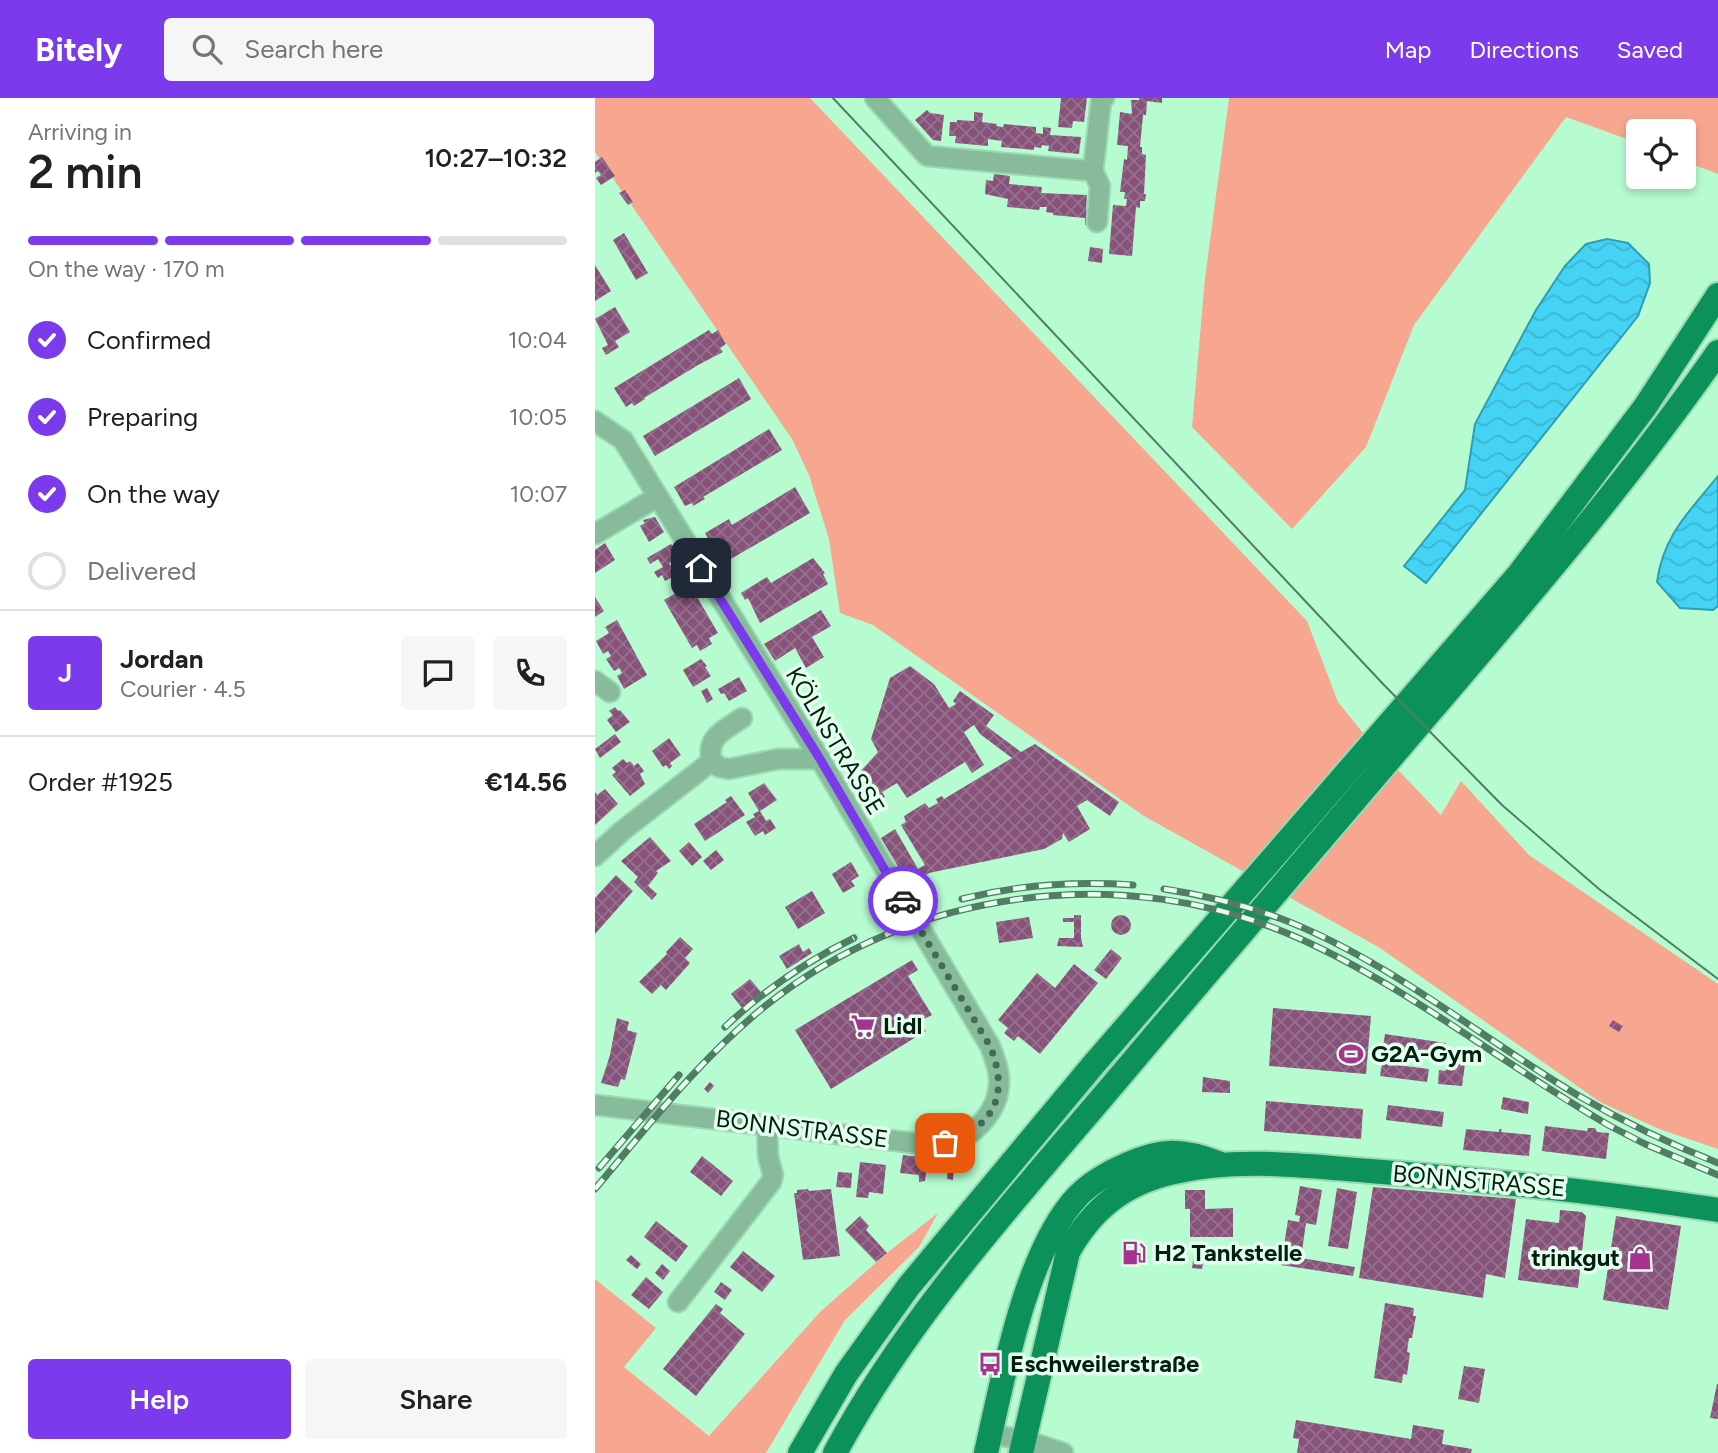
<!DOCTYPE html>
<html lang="en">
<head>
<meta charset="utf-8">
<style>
  body { margin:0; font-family:Figtree,sans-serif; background:#f6f6f6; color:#202124; height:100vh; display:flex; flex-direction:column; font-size:26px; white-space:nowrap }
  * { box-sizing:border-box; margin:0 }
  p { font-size:23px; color:#757577 }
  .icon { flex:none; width:38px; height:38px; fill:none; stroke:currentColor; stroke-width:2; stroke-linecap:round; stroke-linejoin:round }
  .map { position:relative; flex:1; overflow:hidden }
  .drawer { display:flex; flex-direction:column; background:#fff; width:595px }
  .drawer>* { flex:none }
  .tools { position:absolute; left:1031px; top:21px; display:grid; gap:14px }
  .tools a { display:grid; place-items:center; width:70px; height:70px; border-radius:7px; background:#fff; box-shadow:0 4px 10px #0003; font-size:35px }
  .pin { position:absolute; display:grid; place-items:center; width:60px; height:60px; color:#fff; margin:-30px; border-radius:14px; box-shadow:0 4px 10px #0006 }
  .courier { position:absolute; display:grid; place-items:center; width:70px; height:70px; margin:-35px; border:5px solid #7c3aed; border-radius:50%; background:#fff; color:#222; box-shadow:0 2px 9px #0007 }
  .headline em { font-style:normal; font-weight:600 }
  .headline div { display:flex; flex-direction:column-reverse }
  .headline { display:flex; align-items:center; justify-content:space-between; height:119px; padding:0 28px }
  h1 { font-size:46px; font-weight:600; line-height:52px }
  .bar { display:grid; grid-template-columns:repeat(4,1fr); gap:10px 7px; align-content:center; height:84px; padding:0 28px }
  .bar i { height:9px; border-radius:5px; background:#e0e0e0 }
  .bar .active { background:#7c3aed }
  .bar p { grid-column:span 4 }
  .line { display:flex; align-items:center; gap:18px; padding:0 28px; border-top:2px solid #e0e0e0 }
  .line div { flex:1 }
  .round { display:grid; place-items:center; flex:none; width:74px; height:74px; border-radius:7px; background:#f6f6f6 }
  ol { padding:0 28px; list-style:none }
  li { display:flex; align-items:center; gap:21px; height:77px }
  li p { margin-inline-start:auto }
  li .icon { padding:7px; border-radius:50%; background:#7c3aed; color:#fff; stroke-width:4 }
  li:last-child { color:#757577 }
  li i { width:38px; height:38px; border:4px solid #e0e0e0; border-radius:50% }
  .cta { display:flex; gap:14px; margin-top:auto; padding:14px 28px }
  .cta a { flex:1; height:80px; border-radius:7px; background:#7c3aed; color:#fff; font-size:28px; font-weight:600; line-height:80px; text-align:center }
  .cta a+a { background:#f6f6f6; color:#202124 }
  header { display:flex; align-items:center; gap:42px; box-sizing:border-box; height:98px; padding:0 35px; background:#7c3aed; color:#fff }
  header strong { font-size:33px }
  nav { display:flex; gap:38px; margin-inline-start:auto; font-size:24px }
  .search { width:490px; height:63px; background:#f6f6f6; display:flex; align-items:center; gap:18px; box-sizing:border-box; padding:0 24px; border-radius:7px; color:#757577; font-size:26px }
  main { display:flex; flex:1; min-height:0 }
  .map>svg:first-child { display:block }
  .green { fill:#f7a790 }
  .water { fill:url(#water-waves); stroke:#319db1; stroke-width:2 }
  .building { fill:url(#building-cross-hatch) }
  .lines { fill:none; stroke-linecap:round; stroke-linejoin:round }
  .minor-casing { stroke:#9ad9b2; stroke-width:23 }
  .major-casing { stroke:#9ad9b2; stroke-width:28 }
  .minor { stroke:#87bb9b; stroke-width:19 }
  .major { stroke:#0b9159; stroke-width:24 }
  .tram { stroke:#507d63; stroke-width:2 }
  .rail-casing { stroke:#507d63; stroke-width:7 }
  .rail { stroke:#e4feed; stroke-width:4.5; stroke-dasharray:13; stroke-linecap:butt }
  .done { stroke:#436c54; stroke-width:7; stroke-dasharray:0 12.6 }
  .route { stroke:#7c3aed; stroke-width:9 }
  .labels { text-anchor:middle; stroke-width:7; stroke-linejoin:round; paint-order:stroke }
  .street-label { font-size:24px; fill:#041f11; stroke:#e4feed }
  .poi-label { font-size:24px; font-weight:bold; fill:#041f11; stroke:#e4feed; text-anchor:start }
</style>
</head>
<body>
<header>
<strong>Bitely</strong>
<div class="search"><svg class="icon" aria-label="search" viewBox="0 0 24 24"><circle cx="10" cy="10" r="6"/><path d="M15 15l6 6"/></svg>Search here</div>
<nav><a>Map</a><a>Directions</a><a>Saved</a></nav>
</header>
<main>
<section class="drawer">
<div class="headline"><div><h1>2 min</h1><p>Arriving in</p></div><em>10:27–10:32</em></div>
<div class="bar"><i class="active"></i><i class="active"></i><i class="active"></i><i></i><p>On the way · 170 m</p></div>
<ol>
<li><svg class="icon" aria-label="check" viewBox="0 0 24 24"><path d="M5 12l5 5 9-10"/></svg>Confirmed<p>10:04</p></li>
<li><svg class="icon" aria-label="check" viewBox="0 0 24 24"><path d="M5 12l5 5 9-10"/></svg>Preparing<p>10:05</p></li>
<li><svg class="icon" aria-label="check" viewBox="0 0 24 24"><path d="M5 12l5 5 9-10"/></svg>On the way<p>10:07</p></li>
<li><i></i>Delivered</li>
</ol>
<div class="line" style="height:126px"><b class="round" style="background:#7c3aed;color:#fff">J</b><div><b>Jordan</b><p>Courier · 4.5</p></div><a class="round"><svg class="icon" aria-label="chat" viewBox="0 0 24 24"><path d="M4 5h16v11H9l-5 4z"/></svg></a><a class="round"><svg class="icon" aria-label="phone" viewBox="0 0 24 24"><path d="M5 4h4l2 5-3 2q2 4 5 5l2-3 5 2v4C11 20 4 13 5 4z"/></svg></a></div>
<div class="line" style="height:91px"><div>Order #1925</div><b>€14.56</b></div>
<div class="cta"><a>Help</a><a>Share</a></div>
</section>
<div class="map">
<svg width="1123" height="1355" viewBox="0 0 1123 1355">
  <defs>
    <pattern id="water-waves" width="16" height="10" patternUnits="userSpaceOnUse" patternTransform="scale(1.75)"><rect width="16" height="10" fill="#44d3f5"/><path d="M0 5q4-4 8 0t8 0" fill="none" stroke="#3ab5d1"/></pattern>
    <pattern id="building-cross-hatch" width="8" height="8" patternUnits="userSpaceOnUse" patternTransform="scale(1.75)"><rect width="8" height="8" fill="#88527a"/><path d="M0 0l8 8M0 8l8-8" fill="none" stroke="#95728d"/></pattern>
  </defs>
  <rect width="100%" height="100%" fill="#b7fcd1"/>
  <!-- green -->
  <g class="green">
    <polygon points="0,0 215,0 712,523 743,604 768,635 846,717 866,683 934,757 1123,886 1123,1051 1064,1031 1005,1004 785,850 549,718 278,527 245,515 234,441 214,377 197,341 0,54"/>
    <polygon points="634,0 1123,0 1123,76 1089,63 1088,33 1043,33 1043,45 971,19 819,227 771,349 697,431 597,329 610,180"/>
    <polygon points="343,1115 324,1149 250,1222 171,1355 0,1355 0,1181 61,1230 29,1269 114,1338 225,1214 292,1155"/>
  </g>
  <!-- water -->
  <g class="water">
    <polygon points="1012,141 1033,145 1054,166 1055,185 1043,218 831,485 809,468 870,392 880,326 941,212 970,168 991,146"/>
    <path d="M1123 378V508L1118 512 1085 510 1062 484C1068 437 1095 413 1123 378Z"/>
  </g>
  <!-- building -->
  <g class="building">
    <polygon points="466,0 492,0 489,24 478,23 477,30 463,29"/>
    <polygon points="544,0 567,0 567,5 552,3 551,17 548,17 545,49 547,49 547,56 551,57 549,96 551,96 550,103 545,103 545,110 541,109 537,158 514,156 518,107 531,108 532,101 529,101 530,94 525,94 529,61 532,62 533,48 522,47 525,14 537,16 536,2 544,2"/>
    <polygon points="332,12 335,15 349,17 346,43 338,42 320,22"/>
    <polygon points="379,14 388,15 387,24 402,26 401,28 408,29 409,26 441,29 441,35 448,36 448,29 456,30 455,37 486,39 484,56 453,53 454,48 447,47 446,50 439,49 439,52 406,49 407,43 393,41 393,48 360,45 361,38 354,38 355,24 362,24 362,22 379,23"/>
    <polygon points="7,59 20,78 6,87 1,80 6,77 3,73 0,75 0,64"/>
    <polygon points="399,76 415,78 414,86 447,89 446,95 492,97 491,111 498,112 497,128 490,127 490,120 458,117 458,115 451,114 452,109 445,109 444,112 412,109 413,101 390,96 391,82 398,83"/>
    <polygon points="30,92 38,104 33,107 24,95"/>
    <polygon points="29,135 53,175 41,182 18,142"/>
    <polygon points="495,149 508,151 507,165 493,163"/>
    <polygon points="0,167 16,193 0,203"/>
    <polygon points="20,209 35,234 20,243 24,249 11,257 7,250 13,247 0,221"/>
    <polygon points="114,232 117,236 123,232 131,246 125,250 128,254 103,267 49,300 50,301 39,308 37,305 31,309 19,290"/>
    <polygon points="144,280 156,301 60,358 48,338"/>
    <polygon points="174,331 187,352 108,399 110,401 98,408 97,405 90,408 79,389"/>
    <polygon points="200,389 215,415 129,465 117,441 114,442 110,435 134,421 137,427"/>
    <polygon points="60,419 69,434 54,444 45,428 50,425 48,422"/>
    <polygon points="10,445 20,462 0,475 0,452"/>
    <polygon points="76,446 84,459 74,465 82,477 70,483 67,477 63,480 59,474 68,469 63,461 55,466 52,460"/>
    <polygon points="218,460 230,475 228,476 233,486 165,525 153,500 150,502 146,495 172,479 176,485"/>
    <polygon points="95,487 123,535 114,540 117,546 105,553 102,547 97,550 69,502"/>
    <polygon points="0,499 9,513 0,519"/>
    <polygon points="226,512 236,528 217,539 229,559 211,570 200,550 180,563 169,546"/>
    <polygon points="22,522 52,577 29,591 22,578 27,575 24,570 19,573 11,561 16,558 13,553 8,556 1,543 14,535 10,529"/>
    <polygon points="106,561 112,568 110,569 116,578 98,589 88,572"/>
    <polygon points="315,568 339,586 354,610 361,606 358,603 365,593 399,617 391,628 426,654 440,646 524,704 515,718 492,702 482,708 495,731 474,744 468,735 467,741 449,751 334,775 314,787 286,740 300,731 323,771 330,767 306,727 311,724 309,718 330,705 334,710 343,705 341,701 347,698 349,701 417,660 385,636 379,627 369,634 389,667 377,675 370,664 312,700 302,685 287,694 290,699 284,703 288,711 274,720 262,699 276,691 265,674 283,654 276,641 295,580"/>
    <polygon points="144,579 152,593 134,603 129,595 126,596 123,591"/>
    <polygon points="112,590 118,601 112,605 106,593"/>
    <polygon points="20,609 23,613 25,612 35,624 21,634 12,622 18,617 14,613"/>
    <polygon points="20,636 26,644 5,660 0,651"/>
    <polygon points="74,640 86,657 75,665 77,668 74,671 71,667 68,669 57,653"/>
    <polygon points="28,661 32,665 35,663 39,668 43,665 49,673 45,676 50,686 35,698 17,677 21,674 17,670"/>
    <polygon points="169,685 182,702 165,713 171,723 175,721 181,730 170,737 168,733 160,738 151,724 160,719 158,716 164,713 153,695"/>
    <polygon points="10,691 23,706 0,727 0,694 2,697"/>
    <polygon points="136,698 150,717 110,743 99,726 132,704 130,702"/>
    <polygon points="55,739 76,763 61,773 63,775 53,788 62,796 57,802 39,784 43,779 26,763"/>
    <polygon points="94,744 107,759 97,768 84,753"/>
    <polygon points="121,752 129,762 116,772 108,763"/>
    <polygon points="256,764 264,778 256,783 260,788 248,795 237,776"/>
    <polygon points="21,777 38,793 0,836 0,800"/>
    <polygon points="217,793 230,815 203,831 190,809"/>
    <polygon points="479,817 486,817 486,840 488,849 462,848 464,840 479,840 479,824 468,824 468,820 479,820"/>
    <circle cx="526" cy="827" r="10"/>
    <polygon points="434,819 438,840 404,845 401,824"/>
    <polygon points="85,839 98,851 90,860 95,865 71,892 66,887 57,896 44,884 72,856 71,854"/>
    <polygon points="204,846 208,854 214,850 217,855 192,871 184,858"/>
    <polygon points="516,851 527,860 511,881 499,872"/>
    <polygon points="317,862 323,872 313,878 337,917 325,923 331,933 236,991 200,932"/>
    <polygon points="479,866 503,885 445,956 423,938 419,943 409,935 413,930 403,922 442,875 460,890"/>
    <polygon points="155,881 166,894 147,910 136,896"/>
    <polygon points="678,910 776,918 771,976 674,968"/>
    <polygon points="22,920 34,924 32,932 42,935 30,982 26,981 23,989 6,985 15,957"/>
    <polygon points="1018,922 1028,928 1024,934 1014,928"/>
    <polygon points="790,936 851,945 850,959 788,949"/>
    <polygon points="852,963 870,966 867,988 843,986 844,972 851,973"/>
    <polygon points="787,965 834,971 832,984 785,978"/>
    <polygon points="608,979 635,983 635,995 607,994"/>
    <polygon points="115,984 119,988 113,995 109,991"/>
    <polygon points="908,999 934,1004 933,1016 906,1011"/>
    <polygon points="671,1003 768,1011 766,1041 669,1033"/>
    <polygon points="793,1007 849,1014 847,1029 791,1022"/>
    <polygon points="950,1028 992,1033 993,1030 1000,1030 1002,1034 1014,1035 1011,1061 947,1053"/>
    <polygon points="871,1031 904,1034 904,1031 907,1031 906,1034 936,1037 934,1058 868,1052"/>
    <polygon points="308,1057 333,1060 330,1083 324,1084 324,1077 305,1075"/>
    <polygon points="107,1058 138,1083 126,1098 95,1074"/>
    <polygon points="265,1064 291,1067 288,1096 274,1094 273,1100 261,1099"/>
    <polygon points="353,1069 359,1070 358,1082 352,1081"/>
    <polygon points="243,1074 257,1075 256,1090 241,1089"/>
    <polygon points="705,1088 727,1092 721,1127 711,1125 706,1160 760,1169 758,1178 686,1167 693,1122 704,1124 705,1118 700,1117"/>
    <polygon points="778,1089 921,1101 910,1180 891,1176 888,1200 764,1180"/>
    <polygon points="742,1090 762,1094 753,1151 733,1148"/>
    <polygon points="213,1091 214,1093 236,1091 245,1158 208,1162 199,1095 202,1095 202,1092"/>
    <polygon points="590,1092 610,1092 610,1111 638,1110 638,1139 595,1139 595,1111 590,1111"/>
    <polygon points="965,1112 987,1114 991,1118 983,1190 923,1182 931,1121 964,1125"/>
    <polygon points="265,1118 274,1128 271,1132 292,1155 281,1164 250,1132"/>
    <polygon points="1021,1118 1086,1128 1073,1212 1008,1202"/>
    <polygon points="61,1123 93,1148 81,1164 49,1139"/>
    <polygon points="148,1153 180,1178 167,1194 135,1169"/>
    <polygon points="599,1155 610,1157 607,1171 597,1170"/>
    <polygon points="36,1157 46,1166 42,1171 31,1162"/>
    <polygon points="67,1166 75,1173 68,1182 60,1175"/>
    <polygon points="51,1179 68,1194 54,1211 36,1197"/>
    <polygon points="126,1184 137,1192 130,1202 119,1194"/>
    <polygon points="790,1205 819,1210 818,1218 821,1218 817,1240 814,1240 812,1254 815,1255 812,1277 808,1276 807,1285 779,1280"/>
    <polygon points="121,1206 128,1211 125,1215 150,1236 101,1298 68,1271"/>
    <polygon points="869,1268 890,1271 884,1305 863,1301"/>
    <polygon points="1122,1286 1123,1286 1123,1321 1115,1320"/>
    <polygon points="701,1322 816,1341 818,1327 849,1332 847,1346 877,1351 876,1355 702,1355 704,1341 698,1340"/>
  </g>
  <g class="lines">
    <!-- minor casing -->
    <g class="minor-casing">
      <g id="minor">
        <polyline points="280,0 332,58 498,73"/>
        <polyline points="502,124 505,88 498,73 506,3 509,0"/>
        <path d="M0 323 28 342 225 661 395 948C399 958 403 968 404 979 406 1011 380 1041 349 1045 342 1046 334 1045 327 1046L0 1007"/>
        <polyline points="0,436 62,399"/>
        <polyline points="0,583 15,594"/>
        <path d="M117 663C110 639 130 632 147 620"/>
        <polyline points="0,758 27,733 117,663 124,669 134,671 183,661 225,661"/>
        <polyline points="83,1204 176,1084 178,1077 173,1058 172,1027"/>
        <polyline points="395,1336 429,1342 468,1355"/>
      </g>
    </g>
    <!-- major casing -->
    <g class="major-casing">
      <g id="major">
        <polyline points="205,1355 251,1276 314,1188 499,966 924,476 1050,309 1123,197"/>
        <path d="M240 1355C315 1215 425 1097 527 976 629 855 732 735 835 614 935 497 1035 380 1123 254"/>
        <path d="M391 1355C408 1281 430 1155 482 1099 494 1086 514 1074 531 1067 566 1051 587 1051 623 1065"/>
        <path d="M426 1355 473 1154C497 1111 529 1085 579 1074 642 1059 711 1068 775 1073 892 1082 1007 1094 1123 1112"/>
      </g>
    </g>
    <!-- minor -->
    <use href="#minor" class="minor"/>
    <!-- major -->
    <use href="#major" class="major"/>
    <!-- tram -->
    <polyline class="tram" points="238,0 789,587 907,707 1004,791 1123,881"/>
    <!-- rail casing -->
    <g class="rail-casing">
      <g id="rail">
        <path d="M569 791C609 797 649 807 687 821 795 863 886 940 984 998 1029 1024 1075 1046 1123 1065"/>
        <path d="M367 801C423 787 480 783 538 787"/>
        <path d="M130 929C168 893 212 863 259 840"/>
        <polyline points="4,1070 84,977"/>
        <path d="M0 1091C53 1028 105 961 169 909 316 790 529 763 701 839 810 887 911 968 1015 1028L1050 1046 1123 1077"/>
      </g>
    </g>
    <!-- rail -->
    <use href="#rail" class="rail"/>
  </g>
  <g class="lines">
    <!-- done -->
    <path class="done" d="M308 803 395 948C415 997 399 1029 350 1045"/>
    <!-- route -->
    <polyline class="route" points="106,470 225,661 308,803"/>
  </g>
  <!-- icons -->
  <defs>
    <g id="supermarket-bare" transform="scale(1.89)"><path d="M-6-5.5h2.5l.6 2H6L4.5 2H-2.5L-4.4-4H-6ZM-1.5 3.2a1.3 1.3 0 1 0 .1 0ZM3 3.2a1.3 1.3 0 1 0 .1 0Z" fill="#a6338e" stroke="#e4feed" stroke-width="2.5" paint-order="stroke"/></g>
    <g id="stadium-bare" transform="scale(1.89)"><path d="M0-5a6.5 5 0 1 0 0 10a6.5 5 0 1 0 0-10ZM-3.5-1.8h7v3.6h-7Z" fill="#a6338e" stroke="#e4feed" stroke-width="2.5" paint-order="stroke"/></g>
    <g id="fuel-bare" transform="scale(1.89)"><path d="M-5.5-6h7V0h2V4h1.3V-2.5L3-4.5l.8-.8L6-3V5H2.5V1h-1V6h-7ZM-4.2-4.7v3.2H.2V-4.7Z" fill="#a6338e" stroke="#e4feed" stroke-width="2.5" paint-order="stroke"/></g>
    <g id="shop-bare" transform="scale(1.89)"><path d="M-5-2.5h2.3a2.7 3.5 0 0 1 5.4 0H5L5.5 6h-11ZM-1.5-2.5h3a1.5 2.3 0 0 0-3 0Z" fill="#a6338e" stroke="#e4feed" stroke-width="2.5" paint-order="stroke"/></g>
    <g id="bus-bare" transform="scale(1.89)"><path d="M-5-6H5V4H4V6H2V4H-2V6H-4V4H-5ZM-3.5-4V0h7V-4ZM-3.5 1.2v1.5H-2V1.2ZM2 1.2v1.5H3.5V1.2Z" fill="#a6338e" stroke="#e4feed" stroke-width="2.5" paint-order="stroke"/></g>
  </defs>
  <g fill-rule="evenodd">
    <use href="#supermarket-bare" x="268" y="928"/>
    <use href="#stadium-bare" x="756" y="956"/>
    <use href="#fuel-bare" x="539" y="1155"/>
    <use href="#shop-bare" x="1045" y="1160"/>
    <use href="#bus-bare" x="395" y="1266"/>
  </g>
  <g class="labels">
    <!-- street labels -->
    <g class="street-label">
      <text transform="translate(240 643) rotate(59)" y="8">KÖLNSTRASSE</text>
      <text transform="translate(207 1031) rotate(7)" y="8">BONNSTRASSE</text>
      <text transform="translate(884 1083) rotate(5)" y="8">BONNSTRASSE</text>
    </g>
    <!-- poi labels -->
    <g class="poi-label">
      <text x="288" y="936">Lidl</text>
      <text x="776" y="964">G2A-Gym</text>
      <text x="559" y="1163">H2 Tankstelle</text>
      <text x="1025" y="1168" text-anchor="end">trinkgut</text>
      <text x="415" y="1274">Eschweilerstraße</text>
    </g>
  </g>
</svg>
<div class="tools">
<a><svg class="icon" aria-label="locate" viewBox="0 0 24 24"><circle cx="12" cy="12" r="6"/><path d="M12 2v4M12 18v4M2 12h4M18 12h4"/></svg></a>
</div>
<div class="pin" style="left:350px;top:1045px;background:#ea580c"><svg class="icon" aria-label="bag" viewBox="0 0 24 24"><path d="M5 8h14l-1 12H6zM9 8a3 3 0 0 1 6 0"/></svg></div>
<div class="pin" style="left:106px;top:470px;background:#1f2937"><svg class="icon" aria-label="home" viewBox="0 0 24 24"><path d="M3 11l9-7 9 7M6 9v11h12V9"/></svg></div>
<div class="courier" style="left:308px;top:803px"><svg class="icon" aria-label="car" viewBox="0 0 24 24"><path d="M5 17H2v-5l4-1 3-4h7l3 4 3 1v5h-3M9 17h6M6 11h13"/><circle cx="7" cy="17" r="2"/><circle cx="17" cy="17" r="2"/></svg></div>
</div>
</main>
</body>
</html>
